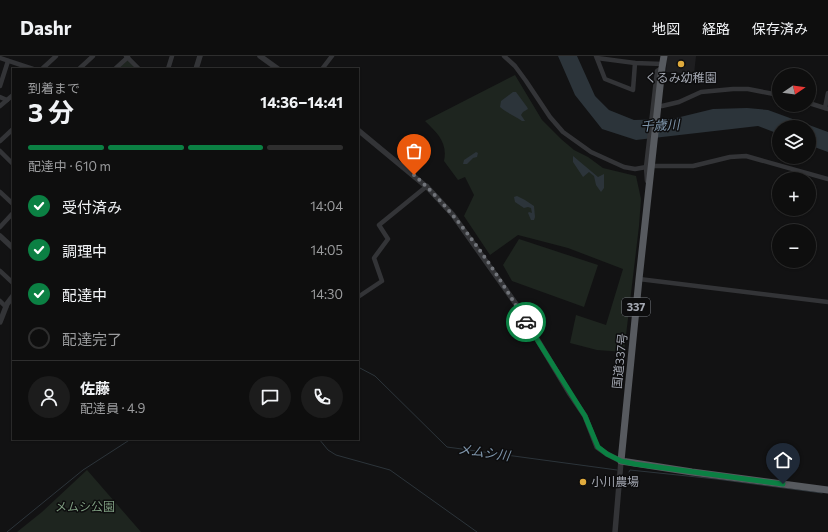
<!DOCTYPE html>
<html lang="ja">
<head>
<meta charset="utf-8">
<style>
  body { margin:0; font-family:Commissioner,"Noto Sans JP",sans-serif; background:#1c1c1c; color:#f1f3f6; height:100vh; display:flex; flex-direction:column; font-size:15px; white-space:nowrap }
  * { box-sizing:border-box; margin:0 }
  p { font-size:13px; color:#9b9c9e }
  .icon { flex:none; width:22px; height:22px; fill:none; stroke:currentColor; stroke-width:2; stroke-linecap:round; stroke-linejoin:round }
  .map { position:relative; flex:1; overflow:hidden }
  .details { position:absolute; left:12px; top:12px; width:347px; height:372px; display:flex; flex-direction:column; background:#0e0e0e; border-radius:0px; box-shadow:0 1px 3px #0004,0 0 0 1px #2e2e2e }
  .details>* { flex:none }
  .needle { width:26px; rotate:77deg }
  .fabs { position:absolute; left:772px; top:12px; display:grid; gap:8px }
  .fabs a { display:grid; place-items:center; width:44px; height:44px; border-radius:50%; background:#0e0e0e; box-shadow:0 1px 3px #0004,0 0 0 1px #2e2e2e; font-size:20px }
  .pin { position:absolute; display:grid; place-items:center; width:34px; height:34px; color:#fff; margin:-41px -17px; border-radius:50% 50% 50% 0; rotate:-45deg; box-shadow:0 0 4px #0007 }
  .pin .icon { rotate:45deg }
  .courier { position:absolute; display:grid; place-items:center; width:40px; height:40px; margin:-20px; border:3px solid #0b8043; border-radius:50%; background:#fff; color:#222; box-shadow:0 1px 5px #0007 }
  .overview em { font-style:normal; font-weight:700 }
  .overview div { display:flex; flex-direction:column-reverse }
  .overview { display:flex; align-items:center; justify-content:space-between; height:68px; padding:0 16px }
  h1 { font-size:26px; font-weight:700; line-height:30px }
  .bar { display:grid; grid-template-columns:repeat(4,1fr); gap:6px 4px; align-content:center; height:48px; padding:0 16px }
  .bar i { height:5px; border-radius:3px; background:#2e2e2e }
  .bar .current { background:#0b8043 }
  .bar p { grid-column:span 4 }
  .line { display:flex; align-items:center; gap:10px; padding:0 16px; border-top:1px solid #2e2e2e }
  .line div { flex:1 }
  .round { display:grid; place-items:center; flex:none; width:42px; height:42px; border-radius:21px; background:#1c1c1c }
  ol { padding:0 16px; list-style:none }
  li { display:flex; align-items:center; gap:12px; height:44px }
  li p { margin-inline-start:auto }
  li .icon { padding:4px; border-radius:50%; background:#0b8043; color:#fff; stroke-width:4 }
  li:last-child { color:#9b9c9e }
  li i { width:22px; height:22px; border:2px solid #2e2e2e; border-radius:50% }
  header { display:flex; align-items:center; gap:24px; box-sizing:border-box; height:56px; padding:0 20px; background:#0e0e0e; border-bottom:1px solid #2e2e2e }
  header strong { font-size:19px }
  nav { display:flex; gap:22px; margin-inline-start:auto; font-size:14px }
  .map>svg:first-child { display:block }
  .built { fill:#1e1e20 }
  .green { fill:#1e251f }
  .water { fill:#2c343a }
  .lines { fill:none; stroke-linecap:round; stroke-linejoin:round }
  .stream { stroke:#2c343a; stroke-width:1 }
  .minor { stroke:#333437; stroke-width:4.5 }
  .tertiary { stroke:#333437; stroke-width:5.5 }
  .trunk { stroke:#575a5f; stroke-width:7 }
  .done { stroke:#71747a; stroke-width:4; stroke-dasharray:0 7.2 }
  .route { stroke:#0b8043; stroke-width:5 }
  .poi-dot { fill:#e0ab3d; stroke:#0d0d0e; stroke-width:1.5 }
  .labels { text-anchor:middle; stroke-width:3; stroke-linejoin:round; paint-order:stroke }
  .shield { fill:#0d0d0e; stroke:#777a81; stroke-width:1 }
  .shield-label { font-size:11px; font-weight:bold; fill:#a4a8b2 }
  .poi-label { font-size:12px; fill:#a4a8b2; stroke:#0d0d0e }
  .street-label { font-size:12px; fill:#a4a8b2; stroke:#0d0d0e }
  .park-label { font-size:12px; fill:#7d9c7f; stroke:#0d0d0e }
  .water-label { font-size:13px; font-style:italic; fill:#7e95ab; stroke:#0d0d0e }
</style>
</head>
<body>
<header>
<strong>Dashr</strong>
<nav><a>地図</a><a>経路</a><a>保存済み</a></nav>
</header>
<div class="map">
<svg width="828" height="476" viewBox="0 0 828 476">
  <rect width="100%" height="100%" fill="#121213"/>
  <!-- built -->
  <polygon class="built" points="667,0 696,0 694,18 666,16"/>
  <!-- green -->
  <g class="green">
    <polygon points="128,4 136,13 118,13"/>
    <path d="M515 19 542 64 561 83 574 94 588 101 603 112 636 120 641 143 639 170 624 296 597 294 570 287 576 259 606 269 623 213 568 192 518 179 490 199 464 160 474 139 465 121 458 124 444 105C448 86 437 77 425 65Z"/>
    <polygon points="519,183 598,209 584,251 512,225 503,209"/>
    <polygon points="87,414 141,476 17,476 42,456"/>
  </g>
  <!-- water -->
  <g class="water">
    <polygon points="558,0 577,0 595,40 609,54 634,64 672,63 713,53 747,52 768,54 828,76 828,96 809,89 809,71 779,71 779,78 758,70 636,84 602,73 575,39"/>
    <path d="M513 36H516L527 51 528 53 523 56 521 59 525 65H522C515 60 507 57 500 51L501 45Z"/>
    <polygon points="476,96 478,97 477,101 473,102 467,108 463,108 464,104"/>
    <polygon points="573,100 598,121 604,118 604,132 601,136 596,129 594,120 589,116 583,121 573,106"/>
    <polygon points="517,140 525,144 534,150 535,161 534,164 531,164 528,157 529,156 532,157 531,152 528,151 524,152 515,146 514,141"/>
  </g>
  <g class="lines">
    <!-- stream -->
    <g class="stream">
      <polyline points="358,311 375,320 447,391 617,414"/>
      <polyline points="319,383 328,394 336,399 390,414 477,476"/>
      <polyline points="629,416 630,414 716,423 822,437"/>
      <polyline points="7,476 83,414 131,383"/>
    </g>
    <!-- minor -->
    <g class="minor">
      <polyline points="126,0 139,13"/>
      <polyline points="504,0 515,10 526,25 550,61 563,76 591,96 624,111 635,113 652,110 693,110 730,101 746,100 828,123"/>
      <polyline points="596,0 605,23 633,34 635,7"/>
      <polyline points="0,2 33,13"/>
      <polyline points="597,2 635,7 663,8"/>
      <polyline points="42,13 56,0"/>
      <polyline points="79,13 93,0"/>
      <polyline points="115,13 128,1"/>
      <polyline points="168,13 172,0"/>
      <polyline points="322,13 332,0"/>
      <polyline points="0,30 8,5"/>
      <polyline points="0,41 7,44"/>
      <polyline points="809,47 828,53"/>
      <polyline points="0,50 13,39"/>
      <polyline points="662,50 679,46 701,36 733,33 748,33 779,39"/>
      <polyline points="825,52 828,37"/>
      <polyline points="0,85 13,73"/>
      <polyline points="0,95 13,108"/>
      <polyline points="647,125 646,111 657,15 662,12"/>
      <polyline points="0,136 13,148"/>
      <polyline points="0,171 13,157"/>
      <polyline points="0,215 13,227"/>
      <polyline points="639,223 828,246"/>
      <polyline points="358,241 382,225 374,202 388,183 379,169 427,130"/>
      <polyline points="0,245 6,251"/>
    </g>
    <!-- tertiary -->
    <g class="tertiary">
      <polyline points="260,0 278,13"/>
      <polyline points="196,13 200,0"/>
      <polyline points="358,74 428,132 453,159 516,248 570,338 585,360 597,391 607,398 621,405 615,476"/>
      <polyline points="0,180 13,192"/>
      <polyline points="0,266 7,248 13,240"/>
    </g>
    <!-- trunk -->
    <polyline class="trunk" points="664,0 662,12 639,223 621,405 692,416 828,434"/>
  </g>
  <g class="lines">
    <!-- done -->
    <path class="done" d="M414 119C459 159 495 214 526 266"/>
    <!-- route -->
    <polyline class="route" points="526,266 585,360 598,391 607,398 621,405 635,408 783,428"/>
  </g>
  <!-- markers -->
  <g class="poi-dot">
    <circle cx="681" cy="8" r="4"/>
    <circle cx="583" cy="426" r="4"/>
  </g>
  <g class="labels">
    <!-- shield labels -->
    <rect class="shield" x="622" y="242" width="28" height="18" rx="3"/>
    <g class="shield-label">
      <text x="636" y="255">337</text>
    </g>
    <!-- poi labels -->
    <g class="poi-label">
      <text x="681" y="26">くるみ幼稚園</text>
      <text x="591" y="430" text-anchor="start">小川農場</text>
    </g>
    <!-- street labels -->
    <g class="street-label">
      <text transform="translate(620 305) rotate(-84)" y="4">国道337号</text>
    </g>
    <!-- park labels -->
    <g class="park-label">
      <text x="85" y="455">メムシ公園</text>
    </g>
    <!-- water labels -->
    <g class="water-label">
      <text transform="translate(660 69) rotate(-3)" y="5">千歳川</text>
      <text transform="translate(484 396) rotate(8)" y="5">メムシ川</text>
    </g>
  </g>
</svg>
<div class="fabs">
<a><svg class="needle" viewBox="-14 -14 28 28"><path d="M0-13l5 13h-10z" fill="#e53935"/><path d="M0 13l5-13h-10z" fill="#9b9c9e"/></svg></a>
<a><svg class="icon" aria-label="layers" viewBox="0 0 24 24"><path d="M12 4l9 5-9 5-9-5zM3 14l9 5 9-5"/></svg></a>
<a>+</a>
<a>−</a>
</div>
<div class="pin" style="left:414px;top:119px;background:#ea580c"><svg class="icon" aria-label="bag" viewBox="0 0 24 24"><path d="M5 8h14l-1 12H6zM9 8a3 3 0 0 1 6 0"/></svg></div>
<div class="pin" style="left:783px;top:428px;background:#1f2937"><svg class="icon" aria-label="home" viewBox="0 0 24 24"><path d="M3 11l9-7 9 7M6 9v11h12V9"/></svg></div>
<div class="courier" style="left:526px;top:266px"><svg class="icon" aria-label="car" viewBox="0 0 24 24"><path d="M5 17H2v-5l4-1 3-4h7l3 4 3 1v5h-3M9 17h6M6 11h13"/><circle cx="7" cy="17" r="2"/><circle cx="17" cy="17" r="2"/></svg></div>
<section class="details">
<div class="overview"><div><h1>3 分</h1><p>到着まで</p></div><em>14:36–14:41</em></div>
<div class="bar"><i class="current"></i><i class="current"></i><i class="current"></i><i></i><p>配達中 · 610 m</p></div>
<ol>
<li><svg class="icon" aria-label="check" viewBox="0 0 24 24"><path d="M5 12l5 5 9-10"/></svg>受付済み<p>14:04</p></li>
<li><svg class="icon" aria-label="check" viewBox="0 0 24 24"><path d="M5 12l5 5 9-10"/></svg>調理中<p>14:05</p></li>
<li><svg class="icon" aria-label="check" viewBox="0 0 24 24"><path d="M5 12l5 5 9-10"/></svg>配達中<p>14:30</p></li>
<li><i></i>配達完了</li>
</ol>
<div class="line" style="height:72px"><a class="round"><svg class="icon" aria-label="person" viewBox="0 0 24 24"><circle cx="12" cy="8" r="4"/><path d="M4 21q1-7 8-7t8 7"/></svg></a><div><b>佐藤</b><p>配達員 · 4.9</p></div><a class="round"><svg class="icon" aria-label="chat" viewBox="0 0 24 24"><path d="M4 5h16v11H9l-5 4z"/></svg></a><a class="round"><svg class="icon" aria-label="phone" viewBox="0 0 24 24"><path d="M5 4h4l2 5-3 2q2 4 5 5l2-3 5 2v4C11 20 4 13 5 4z"/></svg></a></div>
</section>
</div>
</body>
</html>
